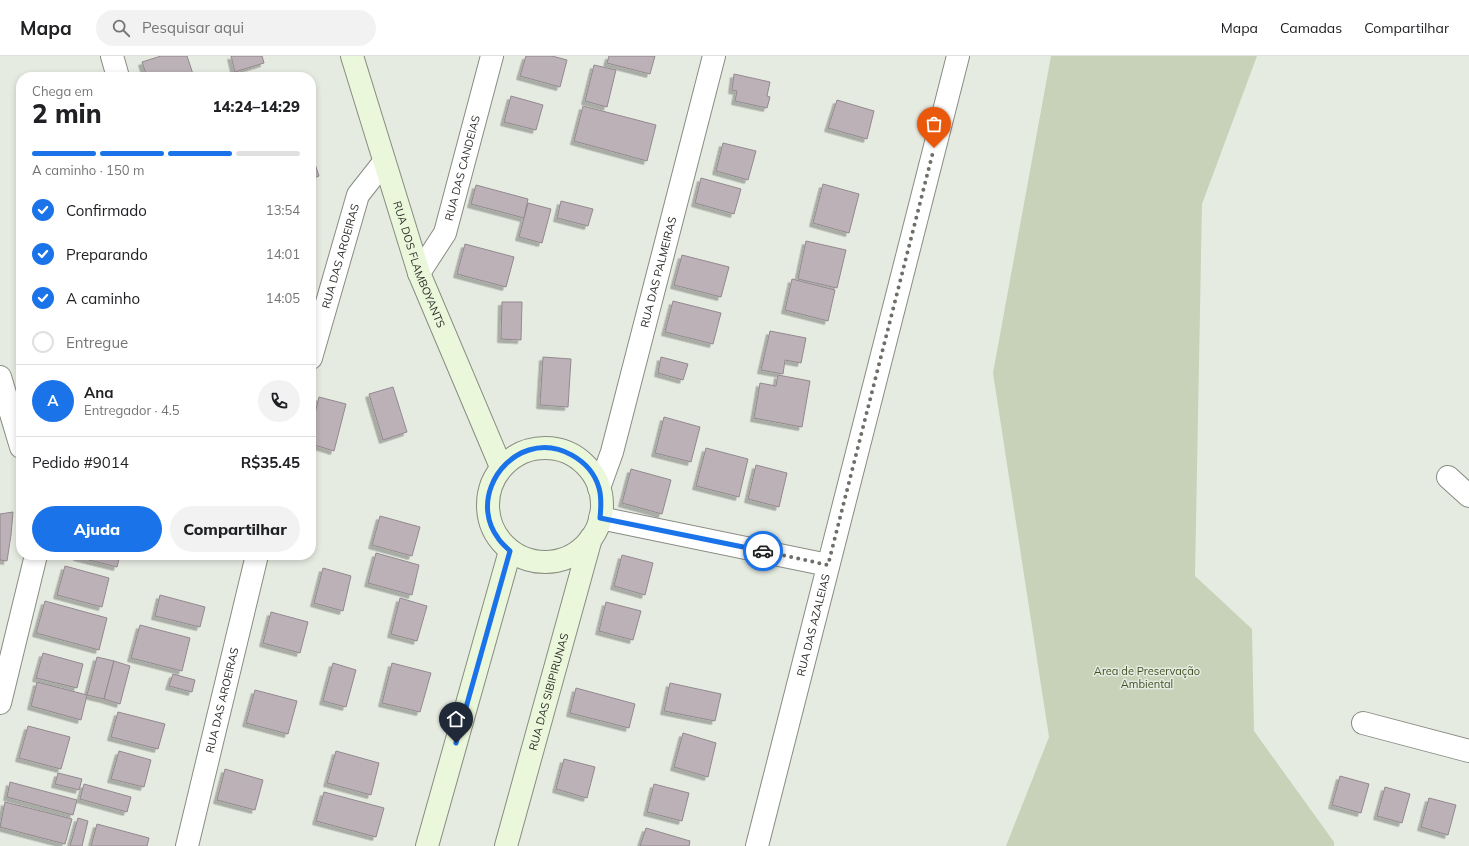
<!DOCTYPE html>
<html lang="pt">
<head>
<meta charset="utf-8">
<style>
  body { margin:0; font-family:Mulish,sans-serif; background:#f2f2f2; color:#202124; height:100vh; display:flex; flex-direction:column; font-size:15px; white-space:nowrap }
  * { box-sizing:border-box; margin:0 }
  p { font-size:13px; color:#757577 }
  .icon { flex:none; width:22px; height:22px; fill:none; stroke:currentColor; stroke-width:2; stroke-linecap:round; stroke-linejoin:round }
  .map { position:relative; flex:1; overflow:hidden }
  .details { position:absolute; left:16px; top:16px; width:300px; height:488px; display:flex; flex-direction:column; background:#fff; border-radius:16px; box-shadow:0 2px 6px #0003 }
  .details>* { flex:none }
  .pin { position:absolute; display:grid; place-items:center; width:34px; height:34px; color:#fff; margin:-41px -17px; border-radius:50% 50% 50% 0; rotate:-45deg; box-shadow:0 0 4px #0007 }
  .pin .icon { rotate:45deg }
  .courier { position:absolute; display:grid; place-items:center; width:40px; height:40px; margin:-20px; border:3px solid #1a73e8; border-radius:50%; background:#fff; color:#222; box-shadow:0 1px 5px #0007 }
  .headline em { font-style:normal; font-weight:800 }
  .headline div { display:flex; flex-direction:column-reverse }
  .headline { display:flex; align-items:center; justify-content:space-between; height:68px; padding:0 16px }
  h1 { font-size:26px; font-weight:800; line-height:30px }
  .bar { display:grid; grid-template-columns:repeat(4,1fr); gap:6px 4px; align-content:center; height:48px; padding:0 16px }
  .bar i { height:5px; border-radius:3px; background:#e0e0e0 }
  .bar .active { background:#1a73e8 }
  .bar p { grid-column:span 4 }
  .line { display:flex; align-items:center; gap:10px; padding:0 16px; border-top:1px solid #e0e0e0 }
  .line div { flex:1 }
  .round { display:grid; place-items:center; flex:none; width:42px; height:42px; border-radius:21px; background:#f2f2f2 }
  ol { padding:0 16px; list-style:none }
  li { display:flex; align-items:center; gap:12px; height:44px }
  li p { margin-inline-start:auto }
  li .icon { padding:4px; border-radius:50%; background:#1a73e8; color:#fff; stroke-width:4 }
  li:last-child { color:#757577 }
  li i { width:22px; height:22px; border:2px solid #e0e0e0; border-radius:50% }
  .action { display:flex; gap:8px; margin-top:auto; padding:8px 16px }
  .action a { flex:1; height:46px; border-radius:24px; background:#1a73e8; color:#fff; font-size:16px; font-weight:800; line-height:46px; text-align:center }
  .action a+a { background:#f2f2f2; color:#202124 }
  header { display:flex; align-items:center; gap:24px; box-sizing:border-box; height:56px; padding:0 20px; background:#fff; border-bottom:1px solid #e0e0e0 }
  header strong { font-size:19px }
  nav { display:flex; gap:22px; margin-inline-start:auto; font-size:14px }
  .search { width:280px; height:36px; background:#f2f2f2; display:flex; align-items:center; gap:10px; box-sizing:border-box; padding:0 14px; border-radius:22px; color:#757577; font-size:15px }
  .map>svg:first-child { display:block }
  .green { fill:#c7d2b9 }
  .building { fill:#bbb1b7; stroke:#92898f; filter:url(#shadow) }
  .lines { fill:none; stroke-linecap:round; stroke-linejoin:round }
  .street-casing { stroke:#888c83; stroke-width:24 }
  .secondary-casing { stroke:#888c83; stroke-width:24 }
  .street { stroke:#fff; stroke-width:22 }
  .secondary { stroke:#ebf7da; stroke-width:22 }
  .done { stroke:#6c7069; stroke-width:4; stroke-dasharray:0 7.2 }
  .route { stroke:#1a73e8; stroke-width:5 }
  .labels { text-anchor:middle; stroke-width:3; stroke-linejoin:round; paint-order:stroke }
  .street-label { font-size:11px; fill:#2b2d29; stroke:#e6ebe1 }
  .park-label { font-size:11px; fill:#3e4f22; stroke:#e6ebe1 }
</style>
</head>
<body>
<header>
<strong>Mapa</strong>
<div class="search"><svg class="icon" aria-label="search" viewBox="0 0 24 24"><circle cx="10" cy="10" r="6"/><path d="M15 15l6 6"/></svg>Pesquisar aqui</div>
<nav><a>Mapa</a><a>Camadas</a><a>Compartilhar</a></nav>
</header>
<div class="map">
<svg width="1469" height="790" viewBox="0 0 1469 790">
  <defs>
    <filter id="shadow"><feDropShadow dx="-3.5" dy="3.5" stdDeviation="0" flood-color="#0004"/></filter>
  </defs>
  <rect width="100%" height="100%" fill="#e6ebe1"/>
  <!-- green -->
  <polygon class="green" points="1051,0 1257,0 1202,148 1195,520 1252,573 1254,675 1334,786 1334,790 1006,790 1049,681 993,317"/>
  <!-- building -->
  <g class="building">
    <polygon points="161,0 187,0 194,21 147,21 142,6"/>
    <polygon points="231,0 262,0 264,7 235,16"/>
    <polygon points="526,0 552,0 567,4 560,31 520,20"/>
    <polygon points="609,0 655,0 650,18 607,7"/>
    <polygon points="594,9 616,14 607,51 585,45"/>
    <polygon points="734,18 770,26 767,40 770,41 767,52 735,45 737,35 732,34"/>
    <polygon points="511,40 543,49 536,74 504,66"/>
    <polygon points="837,44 874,55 867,83 828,72"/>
    <polygon points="583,50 656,69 647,105 574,85"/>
    <polygon points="723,87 756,95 748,124 716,115"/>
    <polygon points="311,96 319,120 311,123"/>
    <polygon points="701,122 741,133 734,158 695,147"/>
    <polygon points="823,128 859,138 849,177 813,167"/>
    <polygon points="476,129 528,143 524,162 471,148"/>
    <polygon points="561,145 593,153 588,170 557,162"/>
    <polygon points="528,147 551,153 542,187 519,181"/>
    <polygon points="806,185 846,194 837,232 798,223"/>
    <polygon points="465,188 514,201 506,231 457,218"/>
    <polygon points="682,199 729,211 721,241 674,229"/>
    <polygon points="792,223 835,234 828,265 785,254"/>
    <polygon points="673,245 721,257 713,288 665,276"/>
    <polygon points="502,246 522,246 521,284 501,283"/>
    <polygon points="770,275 806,282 801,307 785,304 783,318 761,314"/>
    <polygon points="543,301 571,303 568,351 540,349"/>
    <polygon points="661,301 688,308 683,324 658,317"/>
    <polygon points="778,319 810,325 802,371 754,362 760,327 776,330"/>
    <polygon points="393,331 407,376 383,384 369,338"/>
    <polygon points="319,341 346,348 334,395 311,388 311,374"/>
    <polygon points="664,361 700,371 691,406 655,397"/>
    <polygon points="706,392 748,403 739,441 696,430"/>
    <polygon points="756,409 787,417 779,451 748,443"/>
    <polygon points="631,413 671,424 662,458 622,447"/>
    <polygon points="13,456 11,479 7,505 0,504 0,458"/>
    <polygon points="380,460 420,471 412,500 372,489"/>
    <polygon points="376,497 419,509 412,539 368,527"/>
    <polygon points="77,499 120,499 117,511 77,501"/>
    <polygon points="622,499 653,507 645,539 614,530"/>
    <polygon points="65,510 109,522 102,551 57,539"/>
    <polygon points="323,512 351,520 343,555 314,547"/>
    <polygon points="160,539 205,551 200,571 155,560"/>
    <polygon points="400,542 427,550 417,585 391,578"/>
    <polygon points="45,545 107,562 99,594 36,577"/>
    <polygon points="606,546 641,555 633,584 599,575"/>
    <polygon points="271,556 308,566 300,597 263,587"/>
    <polygon points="140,569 190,582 182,615 131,602"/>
    <polygon points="43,597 83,608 77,632 36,622"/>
    <polygon points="97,601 114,605 104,643 87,639"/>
    <polygon points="114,605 130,610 120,648 104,643"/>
    <polygon points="333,607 356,614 346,651 323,645"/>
    <polygon points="392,607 431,617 420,656 382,647"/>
    <polygon points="173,618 195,624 192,636 169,630"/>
    <polygon points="37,626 87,639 81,664 31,650"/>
    <polygon points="670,627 721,638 715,665 664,655"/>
    <polygon points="576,632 635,648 629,672 570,657"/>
    <polygon points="255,634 297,645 288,678 246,667"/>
    <polygon points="118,656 165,668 158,693 111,681"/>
    <polygon points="28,670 70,681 61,713 19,702"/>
    <polygon points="683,677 716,687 708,721 674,711"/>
    <polygon points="119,695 151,704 144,731 111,723"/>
    <polygon points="336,695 379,707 371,739 327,727"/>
    <polygon points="564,703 595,711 587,742 556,733"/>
    <polygon points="225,713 263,724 255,754 217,744"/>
    <polygon points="58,717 82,723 79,734 55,728"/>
    <polygon points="1340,720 1369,728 1361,757 1332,749"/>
    <polygon points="10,726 77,744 73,759 7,741"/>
    <polygon points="84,728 131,741 127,756 80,743"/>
    <polygon points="654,728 689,737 682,765 647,756"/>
    <polygon points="1385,731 1410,738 1402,767 1377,760"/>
    <polygon points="324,736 384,752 376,781 316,765"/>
    <polygon points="1429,742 1456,749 1448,779 1421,771"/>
    <polygon points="5,746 72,763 65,788 0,771"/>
    <polygon points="78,762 88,765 82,790 70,790"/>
    <polygon points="97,768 149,782 147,790 91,790"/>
    <polygon points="646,772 690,785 689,790 640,790"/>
  </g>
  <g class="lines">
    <!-- street casing -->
    <g class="street-casing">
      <g id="street">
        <polyline points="112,0 118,21"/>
        <path id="s1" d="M419 217 445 177 492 0"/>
        <path id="s2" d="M311 302 358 139 384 106"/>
        <polyline points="0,321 21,391"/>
        <polyline points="1448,421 1469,440"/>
        <path id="s3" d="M599 432 612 396 714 0"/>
        <polyline points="600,462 828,509"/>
        <polyline points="0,647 36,499"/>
        <polyline points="1363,667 1469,695"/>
        <path id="s4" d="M187 790 257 499"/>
        <path id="s5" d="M757 790 958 0"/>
      </g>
    </g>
    <!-- secondary casing -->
    <g class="secondary-casing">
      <g id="secondary">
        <path id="s6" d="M352 0 419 217 501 411"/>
        <circle cx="545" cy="449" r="57"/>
        <polyline points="427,790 510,495"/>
        <path id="s7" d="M506 790 591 482"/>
      </g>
    </g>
    <!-- street -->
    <use href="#street" class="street"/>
    <!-- secondary -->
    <use href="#secondary" class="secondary"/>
  </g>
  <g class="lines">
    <!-- done -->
    <polyline class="done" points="763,495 828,509 934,92"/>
    <!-- route -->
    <path class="route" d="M456 687 510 495C506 491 501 487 498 482 474 450 494 405 529 394 558 385 591 404 599 432 602 442 601 452 600 462L763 495"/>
  </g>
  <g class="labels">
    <!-- street labels -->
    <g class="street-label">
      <text dy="4" stroke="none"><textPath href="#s1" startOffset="115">RUA DAS CANDEIAS</textPath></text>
      <text dy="4" stroke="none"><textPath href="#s2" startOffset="106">RUA DAS AROEIRAS</textPath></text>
      <text dy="4" stroke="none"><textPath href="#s6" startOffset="219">RUA DOS FLAMBOYANTS</textPath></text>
      <text dy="4" stroke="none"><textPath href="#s3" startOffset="224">RUA DAS PALMEIRAS</textPath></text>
      <text dy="4" stroke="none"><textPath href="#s5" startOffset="228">RUA DAS AZALEIAS</textPath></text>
      <text dy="4" stroke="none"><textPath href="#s7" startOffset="160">RUA DAS SIBIPIRUNAS</textPath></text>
      <text dy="4" stroke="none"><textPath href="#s4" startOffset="150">RUA DAS AROEIRAS</textPath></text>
    </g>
    <!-- park labels -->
    <g class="park-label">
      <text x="1147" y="619">Area de Preservação<tspan x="1147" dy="13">Ambiental</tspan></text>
    </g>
  </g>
</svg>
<div class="pin" style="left:934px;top:92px;background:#ea580c"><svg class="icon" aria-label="bag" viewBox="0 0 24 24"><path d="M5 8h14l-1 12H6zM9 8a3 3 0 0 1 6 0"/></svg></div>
<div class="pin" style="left:456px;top:687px;background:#1f2937"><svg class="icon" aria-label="home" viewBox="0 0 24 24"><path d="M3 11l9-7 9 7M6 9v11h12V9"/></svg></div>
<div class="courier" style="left:763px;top:495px"><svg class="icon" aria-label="car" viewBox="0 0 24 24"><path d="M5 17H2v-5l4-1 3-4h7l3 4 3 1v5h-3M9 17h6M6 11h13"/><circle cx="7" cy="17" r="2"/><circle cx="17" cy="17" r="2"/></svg></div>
<section class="details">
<div class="headline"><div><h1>2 min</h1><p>Chega em</p></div><em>14:24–14:29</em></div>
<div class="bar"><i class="active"></i><i class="active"></i><i class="active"></i><i></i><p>A caminho · 150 m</p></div>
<ol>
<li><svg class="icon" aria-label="check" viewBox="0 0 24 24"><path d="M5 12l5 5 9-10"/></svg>Confirmado<p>13:54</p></li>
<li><svg class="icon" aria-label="check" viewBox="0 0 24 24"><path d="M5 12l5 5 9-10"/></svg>Preparando<p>14:01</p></li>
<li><svg class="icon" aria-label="check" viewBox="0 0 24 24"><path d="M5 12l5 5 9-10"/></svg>A caminho<p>14:05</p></li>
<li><i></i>Entregue</li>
</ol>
<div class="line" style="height:72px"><b class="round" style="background:#1a73e8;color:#fff">A</b><div><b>Ana</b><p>Entregador · 4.5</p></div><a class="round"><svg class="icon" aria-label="phone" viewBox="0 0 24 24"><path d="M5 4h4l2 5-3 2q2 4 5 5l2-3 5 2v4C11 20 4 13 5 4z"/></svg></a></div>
<div class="line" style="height:52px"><div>Pedido #9014</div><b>R$35.45</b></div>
<div class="action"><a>Ajuda</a><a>Compartilhar</a></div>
</section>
</div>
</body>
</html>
